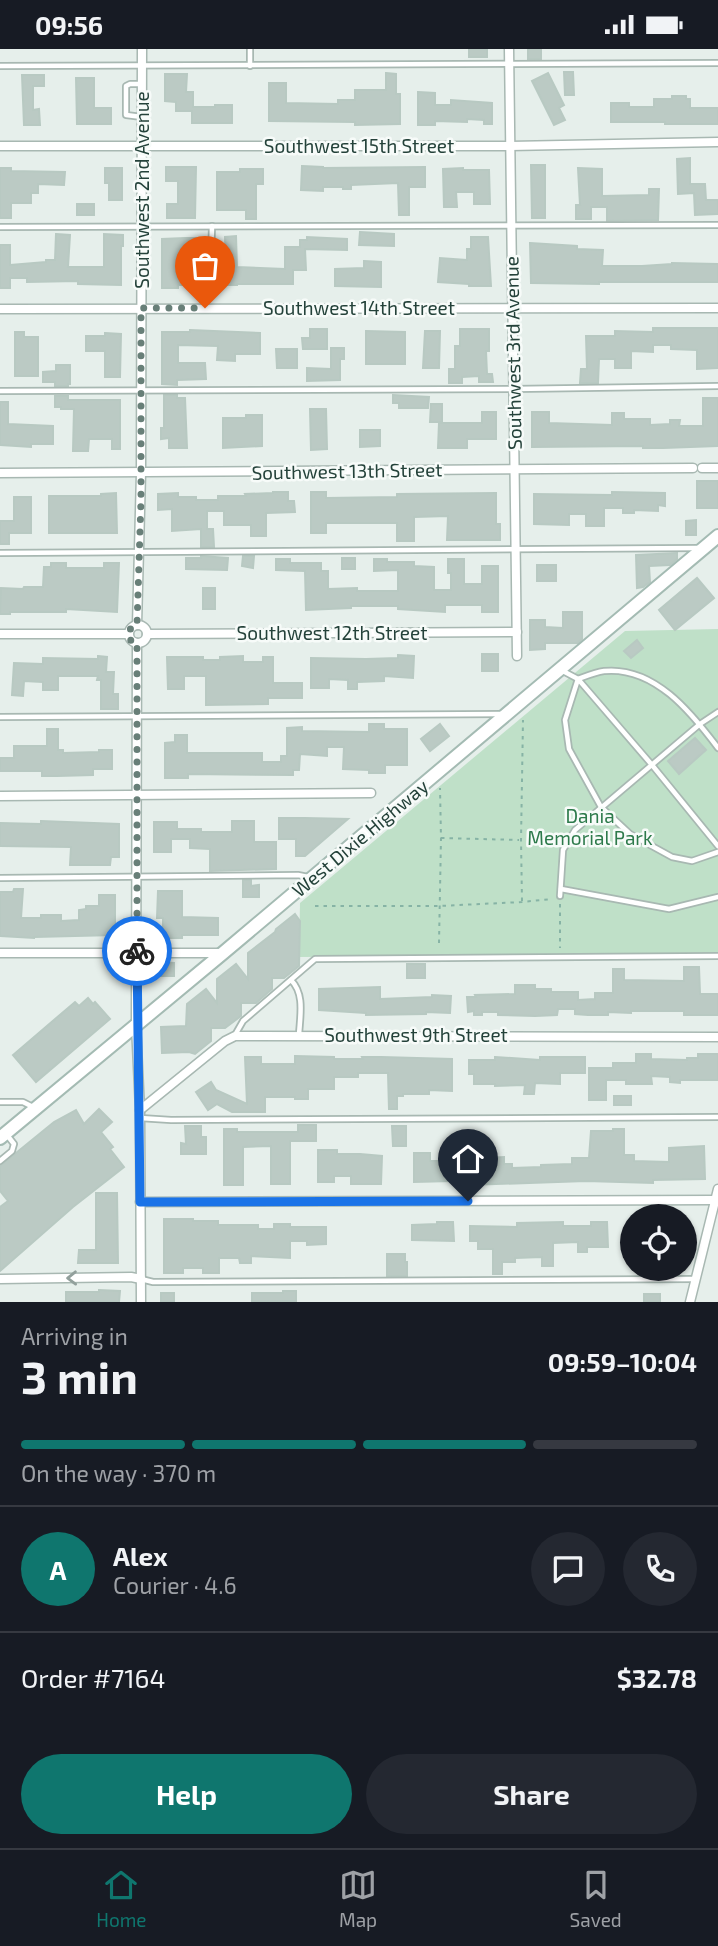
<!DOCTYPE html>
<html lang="en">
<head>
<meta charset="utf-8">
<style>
  body { margin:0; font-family:"Exo 2",sans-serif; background:#242831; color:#f1f3f6; height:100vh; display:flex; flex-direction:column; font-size:26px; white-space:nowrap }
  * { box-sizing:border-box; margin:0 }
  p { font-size:23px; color:#9ea1a6 }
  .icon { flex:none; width:38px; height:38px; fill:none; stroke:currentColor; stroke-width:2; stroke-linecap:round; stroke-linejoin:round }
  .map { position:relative; height:1253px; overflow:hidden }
  .drawer { display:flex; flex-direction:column; background:#171b24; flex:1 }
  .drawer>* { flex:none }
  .buttons { position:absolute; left:620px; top:1155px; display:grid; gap:14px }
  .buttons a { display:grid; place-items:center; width:77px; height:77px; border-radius:50%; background:#171b24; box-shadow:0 2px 5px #0004; font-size:35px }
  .pin { position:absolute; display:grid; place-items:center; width:60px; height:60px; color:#fff; margin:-72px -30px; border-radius:50% 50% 50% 0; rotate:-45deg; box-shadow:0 0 7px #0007 }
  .pin .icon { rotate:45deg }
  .courier { position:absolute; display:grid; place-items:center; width:70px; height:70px; margin:-35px; border:5px solid #1a73e8; border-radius:50%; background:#fff; color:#222; box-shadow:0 2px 9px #0007 }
  .overview em { font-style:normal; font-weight:700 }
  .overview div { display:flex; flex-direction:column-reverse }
  .overview { display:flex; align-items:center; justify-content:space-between; height:119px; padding:0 21px }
  h1 { font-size:46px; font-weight:700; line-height:52px }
  .bar { display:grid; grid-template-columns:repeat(4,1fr); gap:10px 7px; align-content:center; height:84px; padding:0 21px }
  .bar i { height:9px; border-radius:5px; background:#363941 }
  .bar .selected { background:#0f766e }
  .bar p { grid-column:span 4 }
  .line { display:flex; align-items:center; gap:18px; padding:0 21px; border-top:2px solid #363941 }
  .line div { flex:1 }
  .round { display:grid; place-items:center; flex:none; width:74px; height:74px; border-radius:37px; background:#242831 }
  .primary-button { display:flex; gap:14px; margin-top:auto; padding:14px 21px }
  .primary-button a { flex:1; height:80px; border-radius:42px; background:#0f766e; color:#fff; font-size:28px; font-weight:700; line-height:80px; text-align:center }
  .primary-button a+a { background:#242831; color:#f1f3f6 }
  .status { display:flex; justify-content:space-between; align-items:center; height:49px; padding:0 35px; background:#171b24; direction:ltr }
  .status svg { height:19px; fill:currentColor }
  .tabs { display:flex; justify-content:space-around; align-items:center; height:98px; border-top:2px solid #363941; background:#171b24; font-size:19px; color:#9ea1a6 }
  .tabs a { display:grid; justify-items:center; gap:4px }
  .tabs .selected { color:#0f766e }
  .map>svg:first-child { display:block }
  .green { fill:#bfe0c8 }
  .building { fill:#bbcac4; stroke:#b8c9c2; stroke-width:2 }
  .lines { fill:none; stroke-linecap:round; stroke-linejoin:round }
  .service-casing { stroke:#a8b8b2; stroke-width:8 }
  .minor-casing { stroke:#a8b8b2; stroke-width:11 }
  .secondary-casing { stroke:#a4bbb3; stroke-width:16 }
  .path { stroke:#86b3a5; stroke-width:2; stroke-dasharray:3.5 5; stroke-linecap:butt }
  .service { stroke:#fff; stroke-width:4.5 }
  .minor { stroke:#fff; stroke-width:8 }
  .secondary { stroke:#fff; stroke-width:12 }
  .oneway { stroke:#92a09c }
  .done { stroke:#687f78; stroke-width:7; stroke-dasharray:0 12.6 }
  .route { stroke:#1a73e8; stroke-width:9 }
  .labels { text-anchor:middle; stroke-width:5; stroke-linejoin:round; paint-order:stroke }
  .street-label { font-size:19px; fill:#24423a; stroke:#f7fbf9 }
  .park-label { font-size:19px; fill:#2d7a4b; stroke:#f7fbf9 }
</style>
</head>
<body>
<div class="status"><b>09:56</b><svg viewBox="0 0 49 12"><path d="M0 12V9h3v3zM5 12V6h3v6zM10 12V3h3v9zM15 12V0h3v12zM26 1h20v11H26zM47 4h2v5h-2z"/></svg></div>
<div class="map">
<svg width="718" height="1253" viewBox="0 0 718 1253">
  <rect width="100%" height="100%" fill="#e6efeb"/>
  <!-- green -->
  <polygon class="green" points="718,580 718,905 299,908 300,854 625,582"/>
  <!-- building -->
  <g class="building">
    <rect x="469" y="0" width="18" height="8"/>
    <rect x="528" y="0" width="13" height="10"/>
    <polygon points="564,23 573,23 574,46 565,46"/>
    <polygon points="386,24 396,25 396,45 400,45 400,75 355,76 355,73 269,72 269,34 286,34 286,54 338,55 338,51 355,51 355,41 386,41"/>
    <polygon points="548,24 564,56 559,59 565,71 554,76 532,32"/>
    <polygon points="165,25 187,25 186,43 193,43 193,58 215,58 215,56 232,56 232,74 192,74 192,62 176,62 176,53 165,52"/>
    <polygon points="22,26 44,26 44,37 33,37 33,61 39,60 40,76 24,76"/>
    <polygon points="76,29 94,29 94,59 111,59 111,75 77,75"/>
    <polygon points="418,43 435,44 435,56 451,56 451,51 492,54 492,75 484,75 484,71 467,70 467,73 435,72 435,76 418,76"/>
    <polygon points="672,47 686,47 686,50 690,50 690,59 718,59 718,75 665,75 665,73 611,73 611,54 629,54 629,58 654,58 654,50 672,50"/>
    <polygon points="690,109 690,135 705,135 706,151 718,151 718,165 695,166 694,144 678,145 677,110"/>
    <polygon points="531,116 545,116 545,169 532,169"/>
    <polygon points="302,117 323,118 323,119 425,118 425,138 409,138 409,166 399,166 398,134 351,136 351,140 343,140 343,138 323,138 323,142 301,141"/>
    <polygon points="166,118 196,118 195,169 167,169 167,155 178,155 178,132 166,132"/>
    <polygon points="0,119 11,119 11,122 65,123 64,136 38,135 38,144 31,144 31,154 11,154 11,169 0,169"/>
    <polygon points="105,119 122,119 122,151 109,151 109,134 105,134"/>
    <polygon points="463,119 463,121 489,121 490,155 474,155 474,143 456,143 457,158 444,158 443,120"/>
    <polygon points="578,119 602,120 602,147 649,146 649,140 659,140 658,171 607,172 607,158 591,158 591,170 576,170 576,156 580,156"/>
    <polygon points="240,120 263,120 263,135 256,135 256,170 246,170 246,161 217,161 217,123 240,123"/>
    <rect x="77" y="155" width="17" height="11"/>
    <polygon points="360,183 394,185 394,197 359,196"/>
    <polygon points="56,185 70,186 68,218 104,218 104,185 123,186 123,197 121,197 121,236 78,235 78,232 27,233 27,229 10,229 10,239 0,239 0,196 10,196 10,216 46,213 46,211 55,211"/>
    <polygon points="236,187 237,218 285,220 285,198 300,198 300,191 307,191 307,188 347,190 347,201 305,200 306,221 293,221 293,235 237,235 237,236 222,236 222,213 226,213 225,188"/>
    <polygon points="471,188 488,188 491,237 469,237 469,235 438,233 440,209 467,211 467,200 471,200"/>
    <polygon points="185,189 198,189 198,222 203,222 203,236 178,236 178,239 162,239 162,190"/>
    <polygon points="530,194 577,197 577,200 603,201 602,217 642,217 672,215 672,214 718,215 718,233 599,233 599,235 531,234"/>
    <polygon points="364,212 381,213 381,238 335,237 335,220 364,219"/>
    <polygon points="653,279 718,279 718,319 697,320 697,301 671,300 671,296 653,296 653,303 631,302 631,319 615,319 615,310 599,310 598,334 580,334 581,320 587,320 586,287 615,287 615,282 653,283"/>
    <polygon points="310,280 327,280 327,300 303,300 302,289 310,289"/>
    <polygon points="460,280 489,280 489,302 486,302 487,325 492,325 493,333 479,333 479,327 462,328 462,334 449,334 449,320 455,320 455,297 460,297"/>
    <polygon points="190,281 260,284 260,305 235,305 235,312 217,311 218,297 178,296 178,314 205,314 206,330 177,331 177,336 162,335 162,283 190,283"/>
    <polygon points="366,282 405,283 405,315 366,315"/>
    <polygon points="425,282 440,282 439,319 423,319"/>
    <polygon points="15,283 24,283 24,288 38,288 38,327 15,327"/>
    <polygon points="105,284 121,285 120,328 105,328 105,302 86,302 86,287 105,287"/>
    <polygon points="331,299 344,299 344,310 340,310 340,331 307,332 307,319 331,320"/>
    <polygon points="276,300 297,300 297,319 277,319"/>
    <polygon points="56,316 70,316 70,335 68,335 68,337 55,337 55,333 43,333 43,323 56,322"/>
    <polygon points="164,346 177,346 177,349 185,349 187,399 169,399 169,389 161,390 161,379 164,379"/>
    <polygon points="393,346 429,348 428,359 399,359 399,354 393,354"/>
    <polygon points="55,347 68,347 68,351 120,351 120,400 112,400 112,390 89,390 88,402 73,402 74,360 61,360 61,358 55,358"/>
    <polygon points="703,349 718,349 718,397 663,399 643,399 643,397 532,398 532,363 549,363 549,374 612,376 612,364 624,364 624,370 650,370 650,376 670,375 670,371 680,371 679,377 703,377"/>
    <polygon points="0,353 8,353 8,375 53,377 53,395 31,395 31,398 0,396"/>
    <polygon points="431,355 442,355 442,373 430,373"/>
    <polygon points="310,360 326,360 327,400 311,401"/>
    <polygon points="482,363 496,363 496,390 467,390 467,399 438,399 439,374 482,374"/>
    <polygon points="246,366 262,366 262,397 223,399 223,369 246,369"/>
    <polygon points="360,381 380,381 380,397 360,398"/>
    <rect x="697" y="432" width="21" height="27"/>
    <polygon points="273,443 288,443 288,452 294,452 295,463 266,464 266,487 251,487 251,476 224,476 224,462 207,462 207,480 213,480 214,498 201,498 201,480 172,482 172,460 158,461 158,445 178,444 178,448 196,448 196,451 218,451 218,447 246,447 245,445 273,444"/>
    <polygon points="311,443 326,443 326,449 397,448 397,445 496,444 496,475 500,475 500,491 447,491 448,467 414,468 414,492 397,492 397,474 326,474 326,484 311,484"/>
    <polygon points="612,443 665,444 665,457 658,456 658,462 634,461 634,464 623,464 623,459 604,459 604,477 586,477 586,465 569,465 569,476 534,475 534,445 612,446"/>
    <polygon points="116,444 117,484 49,484 49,447 101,447 101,445"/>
    <polygon points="14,448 31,448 31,484 9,484 9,495 0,495 0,472 14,472"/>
    <polygon points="696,471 696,486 686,486 686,472"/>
    <polygon points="677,504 677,510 670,516 649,517 650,533 643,538 637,539 636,506"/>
    <polygon points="201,507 228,509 227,521 186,520 186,509 201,509"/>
    <polygon points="243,507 254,507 253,519 242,517"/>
    <rect x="342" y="509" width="13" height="11"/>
    <polygon points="276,510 290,510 290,514 321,514 321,522 328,522 328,540 357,539 357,542 398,542 398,521 374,522 374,510 387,510 387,513 414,513 414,517 434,518 434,541 451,541 451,524 448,524 448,510 464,510 464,535 482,535 482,517 498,517 498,563 482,563 482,556 445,556 445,563 398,560 398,557 351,557 351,559 306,561 305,522 276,521"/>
    <polygon points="51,514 66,514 66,519 104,519 104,514 119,514 117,563 66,560 66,563 10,563 10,565 0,565 1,539 23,540 24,538 43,538 44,518 51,518"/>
    <rect x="537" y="516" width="19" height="16"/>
    <polygon points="697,529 714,549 675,581 659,561"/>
    <rect x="203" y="539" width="12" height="21"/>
    <polygon points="563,563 582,563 582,590 578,594 545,594 545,600 530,601 530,571 545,571 545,578 563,579"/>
    <polygon points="637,591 643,599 631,609 624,602"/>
    <rect x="482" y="605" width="16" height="17"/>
    <polygon points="398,606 414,607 413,629 384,627 384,632 357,633 357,640 348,640 348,631 329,630 329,639 311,639 311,609 366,610 398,609"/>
    <polygon points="98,607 107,608 106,623 114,623 113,645 118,645 118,660 101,660 101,631 97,631 98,627 58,627 58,641 43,641 43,633 24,632 23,647 12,646 14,614 43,615 43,609 98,610"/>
    <polygon points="243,607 243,613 263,613 263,608 273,608 273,634 302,634 302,649 268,649 268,655 206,656 206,627 184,627 184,640 168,640 167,608 203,608 203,611 220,611 220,608"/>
    <polygon points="369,675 384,675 384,680 407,680 407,716 385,716 385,724 369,724 369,721 343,720 344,698 327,698 327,707 300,705 299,721 293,721 293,726 188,725 188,729 165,729 165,694 175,693 175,686 187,686 187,704 262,704 262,713 281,713 281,707 287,707 287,679 302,678 302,682 369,683"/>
    <polygon points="440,675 449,687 430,702 421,690"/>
    <polygon points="47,680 58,680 58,701 63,701 63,704 99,703 99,701 112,701 112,720 93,720 93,726 57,727 42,727 42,722 0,722 0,709 14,709 14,697 47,697"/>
    <polygon points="695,689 706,701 679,725 668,712"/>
    <polygon points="279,769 305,769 348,770 305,807 296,807 296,790 279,790"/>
    <polygon points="41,772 119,775 119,808 111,808 110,816 70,816 71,798 0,797 0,774 41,775"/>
    <polygon points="232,772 254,772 254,793 276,793 276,820 210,822 210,800 190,799 190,790 171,790 171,803 154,803 154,773 177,773 177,780 201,780 201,783 232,783"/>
    <polygon points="243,831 251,831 251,837 259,836 259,848 243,848"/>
    <polygon points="14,840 23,840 21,869 41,869 41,866 61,866 61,872 79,871 79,861 86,860 86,857 99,857 99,846 115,846 115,886 34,888 34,889 0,887 0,843 13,843"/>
    <polygon points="158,842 182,842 182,868 218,869 218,886 182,886 182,889 163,889 163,869 157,869"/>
    <polygon points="295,865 300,872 299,917 284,929 272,929 272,940 256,954 241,954 241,967 225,979 211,979 211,992 195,1005 189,1003 162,1004 161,978 186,977 187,955 206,940 217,954 217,930 236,915 248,930 248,904 275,883 276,880"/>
    <polygon points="154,913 174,914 174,927 154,927"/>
    <rect x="407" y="915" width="18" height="14"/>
    <polygon points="684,918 699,918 700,945 718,945 718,966 684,966 684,962 631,962 631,964 608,963 608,966 588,966 575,965 575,960 558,960 557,966 535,967 498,966 498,963 482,963 482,966 474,966 474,962 468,963 467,948 476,948 475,946 515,945 515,936 535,936 535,940 551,940 551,943 578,943 578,951 595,950 595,944 613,944 613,920 624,920 624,931 684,932"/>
    <polygon points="380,938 380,950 432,948 432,946 451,947 450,964 426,963 426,965 366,966 366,964 319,961 319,940"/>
    <polygon points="88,949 93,955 95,953 110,970 36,1033 13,1006 75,953 79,957"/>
    <polygon points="636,1005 651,1005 651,1010 687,1011 687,1009 698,1009 698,1005 718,1005 718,1031 680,1031 680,1034 670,1033 670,1028 651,1027 652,1035 626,1035 626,1031 606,1031 606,1051 589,1051 589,1019 613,1019 613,1014 636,1014"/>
    <polygon points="295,1007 334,1008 334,1010 363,1010 362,1008 381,1008 452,1010 452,1042 429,1041 429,1045 403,1045 403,1047 397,1047 397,1060 389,1060 388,1024 358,1024 358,1028 334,1028 334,1040 308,1040 308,1050 295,1050 295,1048 265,1048 265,1063 232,1063 217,1055 208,1061 196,1043 211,1033 216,1041 247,1055 245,1008 261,1008 261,1015 295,1015"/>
    <polygon points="495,1008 540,1011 540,1008 585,1008 585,1024 560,1024 560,1035 535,1034 534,1045 524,1045 525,1036 495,1037 495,1035 474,1035 474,1025 469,1025 469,1011 495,1011"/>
    <rect x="614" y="1047" width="17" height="9"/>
    <polygon points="99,1060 112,1073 101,1083 113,1098 110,1100 124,1118 73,1158 0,1222 0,1158 8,1152 0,1142 0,1117 54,1073 76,1061 84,1075"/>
    <polygon points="298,1076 316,1076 316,1092 290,1092 290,1135 271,1135 271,1097 243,1098 243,1136 224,1136 224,1080 237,1080 237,1083 298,1083"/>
    <polygon points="185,1077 201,1077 201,1088 206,1088 206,1105 181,1105 181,1094 186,1095"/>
    <polygon points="392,1077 406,1077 406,1097 393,1097"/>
    <polygon points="613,1080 624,1080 624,1106 634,1106 634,1112 669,1113 669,1099 704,1097 705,1130 653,1131 653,1134 586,1132 468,1136 468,1106 472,1106 472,1093 485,1093 485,1109 504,1108 504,1115 512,1115 512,1119 541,1118 541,1116 572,1115 572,1109 589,1109 591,1082 613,1082"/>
    <polygon points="318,1101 337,1101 337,1105 360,1105 382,1107 381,1135 351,1135 351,1127 334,1127 334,1133 318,1133"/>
    <polygon points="414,1104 430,1104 430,1112 452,1112 452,1132 414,1133"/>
    <polygon points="96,1144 117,1144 118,1214 78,1214 79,1201 96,1201"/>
    <polygon points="164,1170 193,1170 193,1172 218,1172 218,1176 258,1176 258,1180 274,1180 274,1175 290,1175 290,1178 326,1178 326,1195 307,1196 307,1192 290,1192 290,1209 251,1207 251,1214 240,1214 239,1209 219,1209 219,1224 203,1224 203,1219 183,1219 183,1224 164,1224"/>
    <polygon points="437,1173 453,1173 454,1192 412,1191 412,1176 437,1175"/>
    <polygon points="563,1173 563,1177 591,1177 591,1173 607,1173 608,1198 587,1198 587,1203 578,1203 578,1193 553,1194 553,1217 542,1217 542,1208 515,1209 515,1213 502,1213 502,1225 493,1225 493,1200 478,1200 478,1192 470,1192 470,1177 517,1178 517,1174"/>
    <polygon points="387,1205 405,1205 405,1213 407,1213 407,1227 387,1227"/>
    <polygon points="99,1241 120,1242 119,1253 66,1253 66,1243 99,1243"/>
    <polygon points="283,1242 296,1242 296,1252 252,1253 252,1244 283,1244"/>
    <rect x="161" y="1244" width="13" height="9"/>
    <rect x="644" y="1245" width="16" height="8"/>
  </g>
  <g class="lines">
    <!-- service casing -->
    <g class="service-casing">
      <g id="service">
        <polyline points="0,17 718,14"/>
        <polyline points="250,17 250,0"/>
        <polyline points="141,35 130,35 126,37 126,66 142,68"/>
        <polyline points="0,178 718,176"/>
        <polyline points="205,259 211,210 212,177"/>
        <polyline points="0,342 514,340 718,337"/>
        <polyline points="0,504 699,499"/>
        <polyline points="561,621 578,630 652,716 718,797"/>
        <polyline points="0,668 503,665"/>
        <path d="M718 699C691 663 654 617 604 622 596 623 586 627 578 630L565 671 569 700 601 758 630 785 672 808 692 812 718 803"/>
        <polyline points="0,829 298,826 308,828"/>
        <polyline points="561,840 669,860 718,848"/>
        <polyline points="560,847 563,801 575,781 700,675 718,663"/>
        <path d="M291 931C305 945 300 967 299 986"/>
        <polyline points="235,986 243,972 315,910 718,907"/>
        <polyline points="0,1053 23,1053 33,1058"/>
        <polyline points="140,1069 171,1071 718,1068"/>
        <polyline points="0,1112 12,1102 14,1095 7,1086"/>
        <polyline points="141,1230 153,1233 695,1230"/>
      </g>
    </g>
    <!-- minor casing -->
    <g class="minor-casing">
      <g id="minor">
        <polyline points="509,0 517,607"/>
        <polyline points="0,97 510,97 718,93"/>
        <polyline points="0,260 718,259"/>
        <polyline points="702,419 718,419"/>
        <polyline points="0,424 693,419"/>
        <circle cx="138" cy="585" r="9"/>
        <polyline points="137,576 141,424 142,0"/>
        <polyline points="0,585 128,585"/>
        <polyline points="147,585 517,583"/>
        <polyline points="137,594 136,976 140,1061 141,1253"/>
        <polyline points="0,747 371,744"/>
        <polyline points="0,904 223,904"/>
        <polyline points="140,1061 225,992 235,987 718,988"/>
        <polyline points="140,1153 715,1151"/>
        <polyline points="0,1230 131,1228 141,1230"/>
        <polyline points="690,1253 718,1140"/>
      </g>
    </g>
    <!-- secondary casing -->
    <g class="secondary-casing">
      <polyline id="secondary" points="0,1089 223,904 718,487"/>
    </g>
    <!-- path -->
    <g class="path">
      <polyline points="441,789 519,791"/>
      <polyline points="522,852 521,791 523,671"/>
      <polyline points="560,855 560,899"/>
      <polyline points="315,857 439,857 522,853 552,850"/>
      <polyline points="439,894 441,789 440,739"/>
    </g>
    <!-- service -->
    <use href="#service" class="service"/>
    <!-- minor -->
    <use href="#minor" class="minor"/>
    <!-- secondary -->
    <use href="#secondary" class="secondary"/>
  </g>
  <!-- one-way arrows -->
  <defs><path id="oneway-chevron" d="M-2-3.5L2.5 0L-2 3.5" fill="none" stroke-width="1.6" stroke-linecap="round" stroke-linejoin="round" transform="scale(1.75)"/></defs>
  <use class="oneway" href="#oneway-chevron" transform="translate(72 1229) rotate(179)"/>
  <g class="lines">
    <!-- done -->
    <polyline class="done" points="137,902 137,594 131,592 128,584 131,579 137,576 141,451 141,259 205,259"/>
    <!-- route -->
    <polyline class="route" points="137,902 140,1153 468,1152"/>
  </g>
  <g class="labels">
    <!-- street labels -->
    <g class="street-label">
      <text x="359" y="104">Southwest 15th Street</text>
      <text transform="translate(142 141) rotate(-90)" y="7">Southwest 2nd Avenue</text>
      <text x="359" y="266">Southwest 14th Street</text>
      <text transform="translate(513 304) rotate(-91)" y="7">Southwest 3rd Avenue</text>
      <text transform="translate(347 422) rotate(-1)" y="7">Southwest 13th Street</text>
      <text x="332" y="591">Southwest 12th Street</text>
      <text transform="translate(360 789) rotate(-40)" y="7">West Dixie Highway</text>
      <text x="416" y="993">Southwest 9th Street</text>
    </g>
    <!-- park labels -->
    <g class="park-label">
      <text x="590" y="774">Dania<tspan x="590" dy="22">Memorial Park</tspan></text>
    </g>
  </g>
</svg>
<div class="buttons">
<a><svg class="icon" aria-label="locate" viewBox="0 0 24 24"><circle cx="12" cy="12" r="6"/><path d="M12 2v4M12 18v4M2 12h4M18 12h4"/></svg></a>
</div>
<div class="pin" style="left:205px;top:259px;background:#ea580c"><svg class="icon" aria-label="bag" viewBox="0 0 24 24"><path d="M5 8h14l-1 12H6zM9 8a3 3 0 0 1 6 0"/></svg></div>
<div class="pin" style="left:468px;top:1152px;background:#1f2937"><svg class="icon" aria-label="home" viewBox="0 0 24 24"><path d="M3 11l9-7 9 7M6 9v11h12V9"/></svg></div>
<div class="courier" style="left:137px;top:902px"><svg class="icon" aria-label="bike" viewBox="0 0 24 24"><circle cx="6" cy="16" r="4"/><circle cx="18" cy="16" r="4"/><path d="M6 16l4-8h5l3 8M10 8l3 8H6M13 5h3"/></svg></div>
</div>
<section class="drawer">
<div class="overview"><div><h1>3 min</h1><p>Arriving in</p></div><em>09:59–10:04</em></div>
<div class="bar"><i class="selected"></i><i class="selected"></i><i class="selected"></i><i></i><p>On the way · 370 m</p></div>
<div class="line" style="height:126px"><b class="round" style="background:#0f766e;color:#fff">A</b><div><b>Alex</b><p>Courier · 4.6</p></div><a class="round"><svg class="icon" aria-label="chat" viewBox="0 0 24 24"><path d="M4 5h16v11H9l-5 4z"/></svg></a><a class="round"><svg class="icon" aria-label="phone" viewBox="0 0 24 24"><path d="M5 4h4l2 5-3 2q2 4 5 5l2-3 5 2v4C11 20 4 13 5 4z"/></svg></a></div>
<div class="line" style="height:91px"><div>Order #7164</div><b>$32.78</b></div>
<div class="primary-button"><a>Help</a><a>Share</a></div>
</section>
<nav class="tabs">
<a class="selected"><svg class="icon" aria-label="home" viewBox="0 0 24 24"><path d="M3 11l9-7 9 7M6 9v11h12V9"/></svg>Home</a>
<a><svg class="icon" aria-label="map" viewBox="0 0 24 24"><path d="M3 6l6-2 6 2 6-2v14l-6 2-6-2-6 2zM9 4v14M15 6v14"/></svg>Map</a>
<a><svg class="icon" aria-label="saved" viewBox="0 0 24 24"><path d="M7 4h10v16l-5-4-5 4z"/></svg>Saved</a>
</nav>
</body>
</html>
